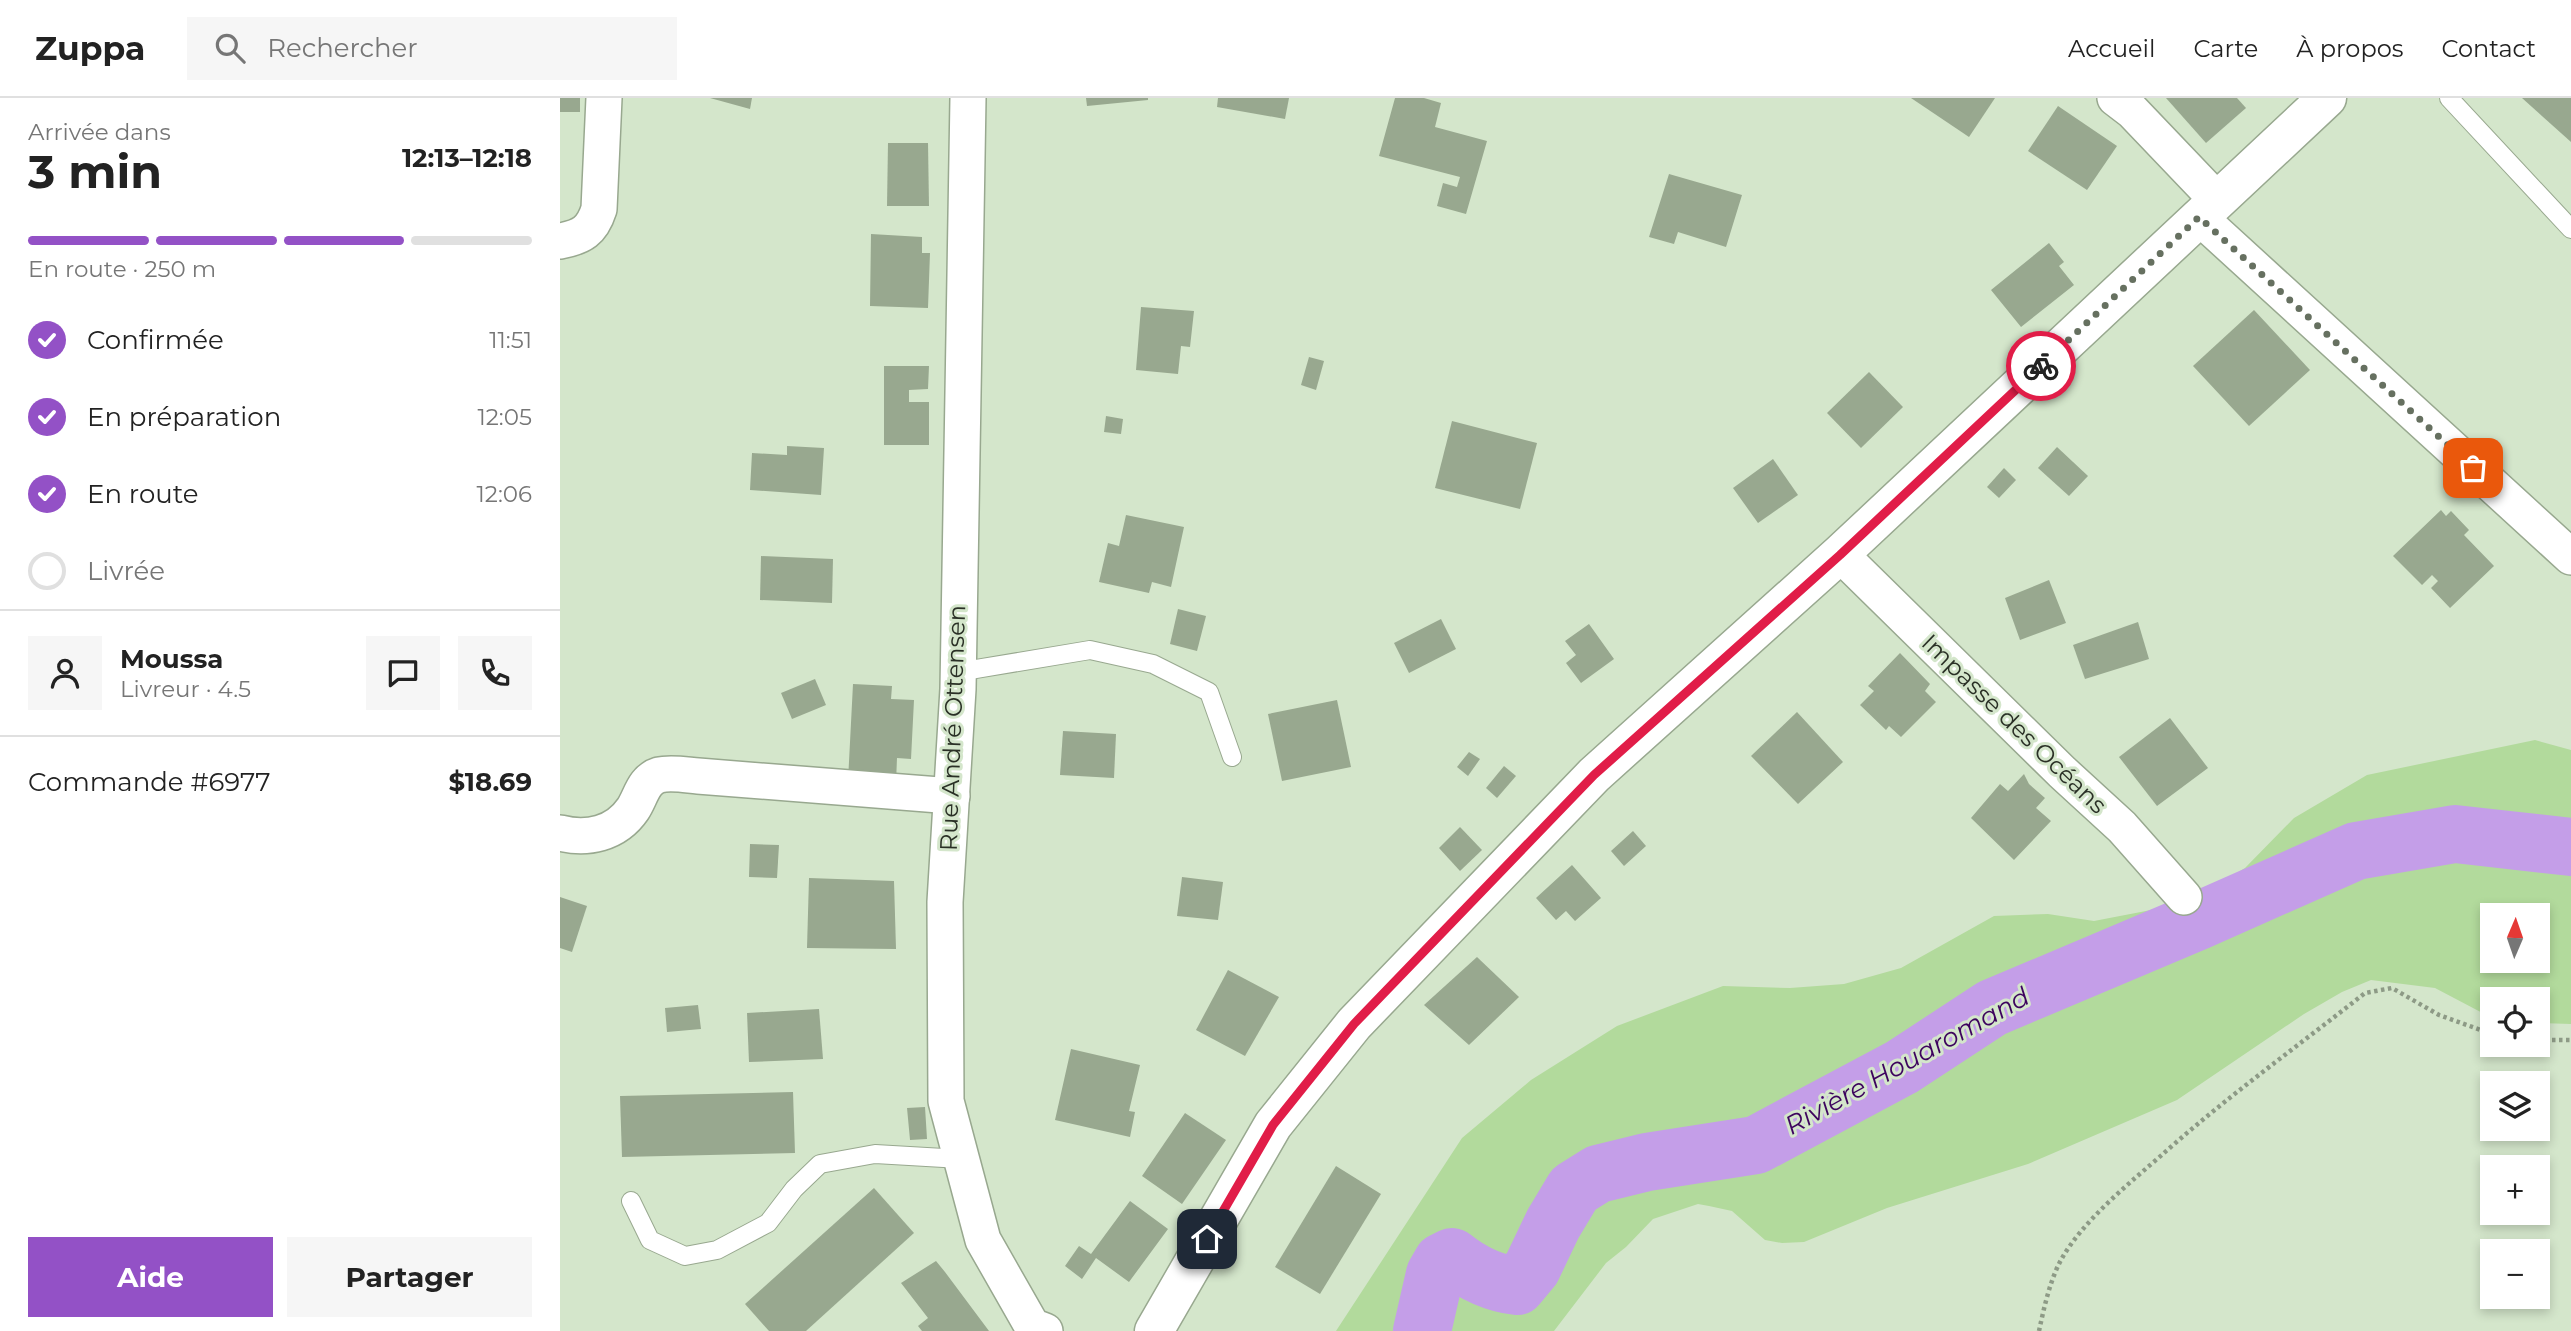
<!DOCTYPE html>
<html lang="fr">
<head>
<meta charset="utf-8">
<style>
  body { margin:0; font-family:Montserrat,sans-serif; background:#f6f6f6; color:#222; height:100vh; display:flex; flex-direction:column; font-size:26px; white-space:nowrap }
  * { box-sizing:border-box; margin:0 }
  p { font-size:23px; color:#767676 }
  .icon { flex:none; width:38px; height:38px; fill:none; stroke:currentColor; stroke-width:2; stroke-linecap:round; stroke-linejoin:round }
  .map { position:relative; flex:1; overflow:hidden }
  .side { display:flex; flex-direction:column; background:#fff; width:560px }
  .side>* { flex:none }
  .needle { width:46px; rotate:2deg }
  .buttons { position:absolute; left:1920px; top:805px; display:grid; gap:14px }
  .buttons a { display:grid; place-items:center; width:70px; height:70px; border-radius:0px; background:#fff; box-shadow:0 4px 10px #0003; font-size:35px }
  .pin { position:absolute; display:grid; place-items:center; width:60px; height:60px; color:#fff; margin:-30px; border-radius:14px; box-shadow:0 4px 10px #0006 }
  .courier { position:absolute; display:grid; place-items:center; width:70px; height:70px; margin:-35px; border:5px solid #e11d48; border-radius:50%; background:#fff; color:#222; box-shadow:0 2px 9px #0007 }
  .head em { font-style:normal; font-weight:700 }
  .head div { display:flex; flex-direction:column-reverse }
  .head { display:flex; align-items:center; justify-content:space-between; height:119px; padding:0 28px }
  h1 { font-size:46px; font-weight:700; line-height:52px }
  .bar { display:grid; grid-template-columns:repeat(4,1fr); gap:10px 7px; align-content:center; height:84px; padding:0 28px }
  .bar i { height:9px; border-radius:5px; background:#e0e0e0 }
  .bar .selected { background:#9351c6 }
  .bar p { grid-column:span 4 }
  .line { display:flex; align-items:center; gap:18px; padding:0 28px; border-top:2px solid #e0e0e0 }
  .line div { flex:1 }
  .round { display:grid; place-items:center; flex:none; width:74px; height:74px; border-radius:0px; background:#f6f6f6 }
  ol { padding:0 28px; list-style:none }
  li { display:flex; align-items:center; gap:21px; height:77px }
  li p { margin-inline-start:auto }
  li .icon { padding:7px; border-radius:50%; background:#9351c6; color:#fff; stroke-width:4 }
  li:last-child { color:#767676 }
  li i { width:38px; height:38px; border:4px solid #e0e0e0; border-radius:50% }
  .primary-button { display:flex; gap:14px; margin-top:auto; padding:14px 28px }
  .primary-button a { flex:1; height:80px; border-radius:0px; background:#9351c6; color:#fff; font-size:28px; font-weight:700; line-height:80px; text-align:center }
  .primary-button a+a { background:#f6f6f6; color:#222 }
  header { display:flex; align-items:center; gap:42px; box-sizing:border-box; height:98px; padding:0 35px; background:#fff; border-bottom:2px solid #e0e0e0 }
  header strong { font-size:33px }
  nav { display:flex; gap:38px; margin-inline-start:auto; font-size:24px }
  .search { width:490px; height:63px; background:#f6f6f6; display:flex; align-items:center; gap:18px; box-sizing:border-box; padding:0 24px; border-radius:0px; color:#767676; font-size:26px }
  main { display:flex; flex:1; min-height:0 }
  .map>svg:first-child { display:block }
  .green { fill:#b2da9c; fill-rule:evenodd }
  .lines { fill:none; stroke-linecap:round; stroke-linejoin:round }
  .river { stroke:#c49ee8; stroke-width:58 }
  .building { fill:#98a88f }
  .service-casing { stroke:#98a88f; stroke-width:20 }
  .minor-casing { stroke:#98a88f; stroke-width:38 }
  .tertiary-casing { stroke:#98a88f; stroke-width:41 }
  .path { stroke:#8d9a86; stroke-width:4.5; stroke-dasharray:3.5 3.5; stroke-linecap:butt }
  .service { stroke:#fff; stroke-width:18 }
  .minor { stroke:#fff; stroke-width:35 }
  .tertiary { stroke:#fff; stroke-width:38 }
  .done { stroke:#667060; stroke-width:7; stroke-dasharray:0 12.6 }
  .route { stroke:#e11d48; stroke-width:9 }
  .labels { text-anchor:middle; stroke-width:6; stroke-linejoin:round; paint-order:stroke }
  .street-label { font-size:24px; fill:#2a3026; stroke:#d4e6cb }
  .water-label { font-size:26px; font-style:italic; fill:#3d035e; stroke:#d4e6cb }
</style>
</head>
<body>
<header>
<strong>Zuppa</strong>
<div class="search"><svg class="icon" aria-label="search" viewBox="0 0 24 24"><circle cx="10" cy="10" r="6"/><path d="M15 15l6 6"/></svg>Rechercher</div>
<nav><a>Accueil</a><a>Carte</a><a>À propos</a><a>Contact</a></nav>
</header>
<main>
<section class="side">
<div class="head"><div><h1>3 min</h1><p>Arrivée dans</p></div><em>12:13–12:18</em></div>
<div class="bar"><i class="selected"></i><i class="selected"></i><i class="selected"></i><i></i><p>En route · 250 m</p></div>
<ol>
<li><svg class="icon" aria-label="check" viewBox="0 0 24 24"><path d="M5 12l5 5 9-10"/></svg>Confirmée<p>11:51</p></li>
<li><svg class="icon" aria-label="check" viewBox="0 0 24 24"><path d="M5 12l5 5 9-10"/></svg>En préparation<p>12:05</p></li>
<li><svg class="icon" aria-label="check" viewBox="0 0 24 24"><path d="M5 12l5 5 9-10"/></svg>En route<p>12:06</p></li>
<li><i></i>Livrée</li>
</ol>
<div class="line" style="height:126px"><a class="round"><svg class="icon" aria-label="person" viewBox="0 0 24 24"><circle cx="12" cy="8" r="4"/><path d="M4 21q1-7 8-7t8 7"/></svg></a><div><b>Moussa</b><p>Livreur · 4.5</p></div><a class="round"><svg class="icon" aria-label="chat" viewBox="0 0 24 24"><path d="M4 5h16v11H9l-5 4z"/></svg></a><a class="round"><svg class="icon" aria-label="phone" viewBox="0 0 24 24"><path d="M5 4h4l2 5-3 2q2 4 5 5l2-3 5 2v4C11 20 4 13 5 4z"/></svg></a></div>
<div class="line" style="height:91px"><div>Commande #6977</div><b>$18.69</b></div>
<div class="primary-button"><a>Aide</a><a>Partager</a></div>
</section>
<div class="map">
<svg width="2011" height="1233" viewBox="0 0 2011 1233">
  <rect width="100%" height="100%" fill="#d4e6cb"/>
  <!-- green -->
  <path class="green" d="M1975 642 2011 652V926L1978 925V901H1932V920L1875 890 1811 882 1782 894 1744 916 1617 1002 1468 1066 1327 1110 1244 1144 1222 1145 1205 1142 1172 1113 1149 1108 1138 1106 1093 1121 1066 1149 1046 1165 994 1233H776L902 1040 971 982 1057 928 1163 888 1230 890 1284 886 1341 870 1434 818 1488 816 1534 823 1591 812 1648 793 1685 770 1734 720 1807 677ZM1932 817H1978V863H1932Z"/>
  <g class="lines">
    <!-- river -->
    <path class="river" d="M862 1233 875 1176 882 1164 892 1159C912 1175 932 1185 957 1188L972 1170 993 1126 1014 1091 1038 1076 1087 1064 1196 1047 1342 969 1432 910 1638 823 1796 753 1895 736 2011 749"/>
  </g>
  <!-- building -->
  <g class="building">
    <rect x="0" y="0" width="20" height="14"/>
    <polygon points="150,0 192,0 190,11"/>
    <polygon points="526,0 588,0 588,2 527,8"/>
    <polygon points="658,0 729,0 725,21 657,9"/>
    <polygon points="835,0 864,0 881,5 875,29 927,43 906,116 877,108 883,85 897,89 900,79 819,58"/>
    <polygon points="1351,0 1435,0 1409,39"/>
    <polygon points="1606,0 1677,0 1686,10 1646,45"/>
    <polygon points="1962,0 2011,0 2011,44"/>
    <polygon points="1498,8 1557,48 1527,92 1468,53"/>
    <polygon points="328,45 368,45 369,108 327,108"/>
    <polygon points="1109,76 1182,97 1166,149 1118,134 1114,146 1089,139"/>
    <polygon points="311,136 362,139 362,155 370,155 368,210 310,208"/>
    <polygon points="1489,145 1504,164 1499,168 1514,187 1461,229 1431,192"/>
    <polygon points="581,209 634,213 630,249 621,248 618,276 576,272"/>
    <polygon points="1694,212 1750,272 1689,328 1633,268"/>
    <polygon points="749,259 764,263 756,292 741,287"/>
    <polygon points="324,268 369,268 368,291 349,292 349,304 369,304 369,347 324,347"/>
    <polygon points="1309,274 1343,309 1301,350 1267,315"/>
    <polygon points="546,318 563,321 561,336 544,334"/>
    <polygon points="892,323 977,345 960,411 875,390"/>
    <polygon points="227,348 264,350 261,397 190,392 192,355 227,357"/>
    <polygon points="1497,349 1528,378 1509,398 1478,370"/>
    <polygon points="1213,361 1238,397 1198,425 1173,390"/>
    <polygon points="1444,370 1456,382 1439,400 1427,389"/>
    <polygon points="1881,412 1886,418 1891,413 1909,432 1904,437 1934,468 1890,510 1871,490 1878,483 1872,477 1862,487 1833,458"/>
    <polygon points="566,417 624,429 611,489 592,484 589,495 539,484 548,445 559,448"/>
    <polygon points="201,458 273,461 272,505 200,502"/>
    <polygon points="1489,482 1506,525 1460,542 1445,500"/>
    <polygon points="618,511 646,518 637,553 610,546"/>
    <polygon points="881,521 896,551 849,575 834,545"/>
    <polygon points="1578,524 1589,561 1525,581 1513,547"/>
    <polygon points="1029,526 1054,561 1021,585 1006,565 1016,557 1005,543"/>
    <polygon points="1340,555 1370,586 1365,593 1376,604 1341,639 1329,628 1326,632 1300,607 1314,593 1308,588"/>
    <polygon points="255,581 266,607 232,621 221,595"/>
    <polygon points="293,586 332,588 331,601 354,602 351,661 337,660 336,685 288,683"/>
    <polygon points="777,602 791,669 722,683 708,616"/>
    <polygon points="1237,614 1283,664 1238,706 1191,658"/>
    <polygon points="1610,620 1648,670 1597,708 1559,659"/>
    <polygon points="503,633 556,636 554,680 500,677"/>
    <polygon points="909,654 920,661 908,678 897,669"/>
    <polygon points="944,668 956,678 937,700 926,690"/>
    <polygon points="1464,676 1469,686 1485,700 1476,710 1491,723 1454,762 1411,720 1440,686 1448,693"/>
    <polygon points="900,729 922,752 900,773 879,750"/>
    <polygon points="1073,733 1086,748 1064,768 1051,753"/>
    <polygon points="190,746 219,747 217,780 189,779"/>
    <polygon points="1012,767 1041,800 1015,823 1006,813 996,822 976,800"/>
    <polygon points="622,779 663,784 658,822 617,818"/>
    <polygon points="249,780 334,783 336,851 247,850"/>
    <polygon points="0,799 27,808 12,854 0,850"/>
    <polygon points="917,859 959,899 909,947 864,907"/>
    <polygon points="668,872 719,899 685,958 636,932"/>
    <polygon points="138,907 141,931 107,934 105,910"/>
    <polygon points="259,911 263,961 189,964 187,915"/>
    <polygon points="511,951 580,967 569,1013 575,1014 570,1039 495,1022"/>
    <polygon points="233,994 235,1055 62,1059 60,998"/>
    <polygon points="365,1009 367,1041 350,1042 347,1010"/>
    <polygon points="625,1015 666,1042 622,1106 582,1078"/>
    <polygon points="776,1068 821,1096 760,1196 715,1169"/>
    <polygon points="314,1090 354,1135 246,1233 209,1233 185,1206"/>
    <polygon points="570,1103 608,1131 569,1184 536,1160 522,1181 505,1168 519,1148 531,1156"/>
    <polygon points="376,1163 385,1174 429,1233 362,1233 358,1228 368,1220 341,1185"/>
  </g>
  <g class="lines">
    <!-- service casing -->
    <g class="service-casing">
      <g id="service">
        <polyline points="1889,0 2011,131"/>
        <polyline points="398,574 530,552 593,566 649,594 672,659"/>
        <polyline points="71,1103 90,1142 125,1158 157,1152 208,1125 234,1091 260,1066 315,1056 401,1061"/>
      </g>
    </g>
    <!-- minor casing -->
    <g class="minor-casing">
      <g id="minor">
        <polyline points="408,0 398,591 385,804 386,1003 423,1142 472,1228 485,1233"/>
        <polyline points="1555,0 1572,13 1657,102"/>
        <polyline points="1639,119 2011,459"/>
        <path d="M0 143C22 139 32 133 39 111L44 0"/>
        <polyline points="1280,456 1502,674 1562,729 1624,799"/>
        <path d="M0 735C27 742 56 736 73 711 81 699 83 682 99 677 111 674 126 677 138 678L392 698"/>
      </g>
    </g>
    <!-- tertiary casing -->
    <g class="tertiary-casing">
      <polyline id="tertiary" points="594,1233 713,1027 794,926 1034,677 1280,456 1767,0"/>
    </g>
    <!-- path -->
    <g class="path">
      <polyline points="1978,942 2011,942"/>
      <path d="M1479 1233C1484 1210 1490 1182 1501 1162 1523 1122 1571 1084 1604 1055 1668 998 1738 948 1805 895L1832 890 1879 917 1932 936"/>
    </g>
    <!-- service -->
    <use href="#service" class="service"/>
    <!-- minor -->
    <use href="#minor" class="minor"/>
    <!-- tertiary -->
    <use href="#tertiary" class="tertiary"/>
  </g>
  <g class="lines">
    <!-- done -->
    <polyline class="done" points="1481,268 1639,119 1913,370"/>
    <!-- route -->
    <polyline class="route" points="647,1141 713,1027 794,926 1034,677 1280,457 1481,268"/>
  </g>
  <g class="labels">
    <!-- street labels -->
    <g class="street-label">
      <text transform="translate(1454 626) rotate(44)" y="8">Impasse des Océans</text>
      <text transform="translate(393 630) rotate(-88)" y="8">Rue André Ottensen</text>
    </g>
    <!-- water labels -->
    <g class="water-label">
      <text transform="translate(1347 963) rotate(-29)" y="9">Rivière Houaromand</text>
    </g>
  </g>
</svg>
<div class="buttons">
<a><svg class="needle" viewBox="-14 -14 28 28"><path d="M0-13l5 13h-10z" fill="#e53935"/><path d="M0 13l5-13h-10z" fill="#767676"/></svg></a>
<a><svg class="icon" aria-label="locate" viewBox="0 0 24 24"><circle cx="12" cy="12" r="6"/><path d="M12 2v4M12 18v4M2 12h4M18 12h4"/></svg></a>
<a><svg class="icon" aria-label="layers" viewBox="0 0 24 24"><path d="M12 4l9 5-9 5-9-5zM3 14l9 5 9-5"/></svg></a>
<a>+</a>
<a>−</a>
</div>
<div class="pin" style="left:1913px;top:370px;background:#ea580c"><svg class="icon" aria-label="bag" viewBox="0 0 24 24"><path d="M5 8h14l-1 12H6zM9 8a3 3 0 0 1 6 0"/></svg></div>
<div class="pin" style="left:647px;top:1141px;background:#1f2937"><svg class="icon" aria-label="home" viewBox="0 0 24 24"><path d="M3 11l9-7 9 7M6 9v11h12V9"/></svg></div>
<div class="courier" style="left:1481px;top:268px"><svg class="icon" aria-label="bike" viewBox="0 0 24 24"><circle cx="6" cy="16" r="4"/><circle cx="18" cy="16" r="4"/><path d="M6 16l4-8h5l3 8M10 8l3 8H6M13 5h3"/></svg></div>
</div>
</main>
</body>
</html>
